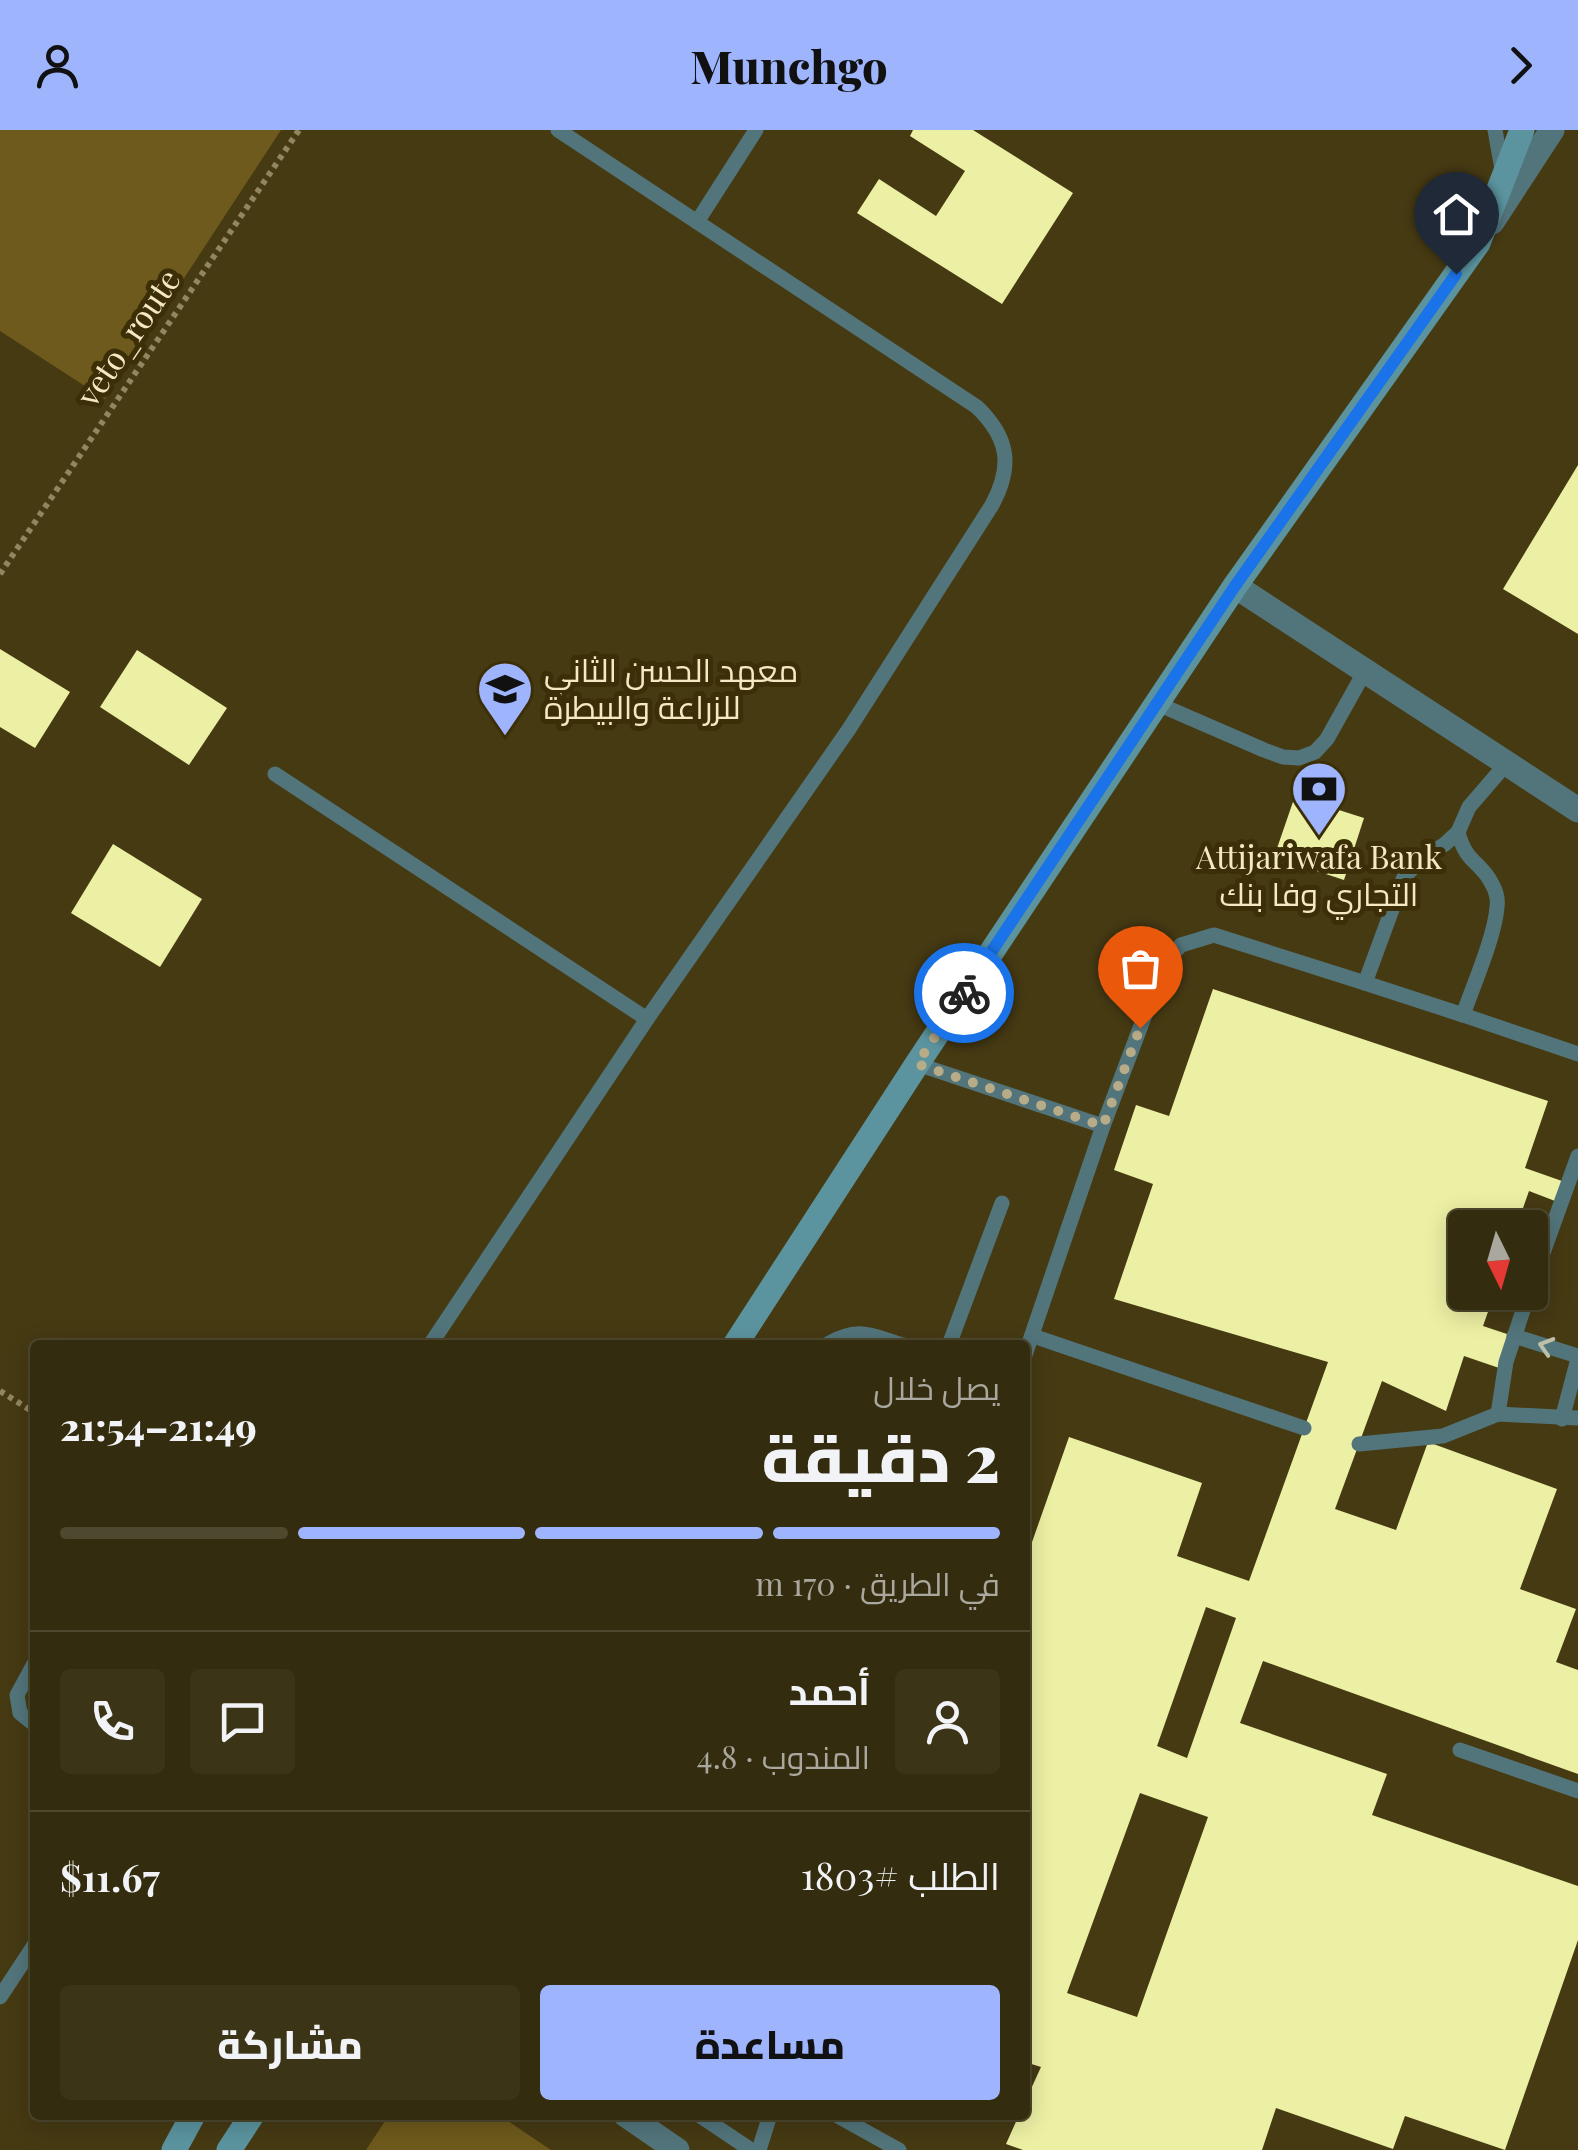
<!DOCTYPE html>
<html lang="ar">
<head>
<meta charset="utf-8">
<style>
  body { margin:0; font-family:"Playfair Display",Cairo,serif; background:#3c3417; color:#f1f3f6; direction:rtl; height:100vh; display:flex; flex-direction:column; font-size:38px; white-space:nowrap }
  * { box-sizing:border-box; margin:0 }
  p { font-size:32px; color:#a9a79e }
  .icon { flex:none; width:55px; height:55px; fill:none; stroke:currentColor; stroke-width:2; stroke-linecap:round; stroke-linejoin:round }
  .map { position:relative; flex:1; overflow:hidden; direction:ltr }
  .sheet { position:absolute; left:30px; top:1210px; width:1000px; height:780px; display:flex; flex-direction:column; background:#342c0e; border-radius:10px; box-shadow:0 5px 25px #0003,0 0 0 2px #4e482e; direction:rtl }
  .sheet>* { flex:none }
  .needle { width:65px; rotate:175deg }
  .tools { position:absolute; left:1448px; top:1080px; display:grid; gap:20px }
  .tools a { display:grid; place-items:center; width:100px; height:100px; border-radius:10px; background:#342c0e; box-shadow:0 5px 25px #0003,0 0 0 2px #4e482e; font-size:50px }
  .pin { position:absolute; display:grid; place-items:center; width:85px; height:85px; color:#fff; margin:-102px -42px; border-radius:50% 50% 50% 0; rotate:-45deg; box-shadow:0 0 10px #0007 }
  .pin .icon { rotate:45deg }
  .courier { position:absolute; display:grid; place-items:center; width:100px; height:100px; margin:-50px; border:8px solid #1a73e8; border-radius:50%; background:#fff; color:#222; box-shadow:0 2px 12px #0007 }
  .head em { font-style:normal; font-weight:800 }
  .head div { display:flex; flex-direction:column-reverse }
  .head { display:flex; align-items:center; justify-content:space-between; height:170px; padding:0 30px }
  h1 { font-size:65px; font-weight:800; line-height:75px }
  .bar { display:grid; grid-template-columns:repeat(4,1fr); gap:15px 10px; align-content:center; height:120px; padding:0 30px }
  .bar i { height:12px; border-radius:8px; background:#4e482e }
  .bar .on { background:#9eb4fd }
  .bar p { grid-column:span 4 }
  .line { display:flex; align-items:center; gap:25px; padding:0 30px; border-top:2px solid #4e482e }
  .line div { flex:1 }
  .round { display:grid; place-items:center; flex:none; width:105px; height:105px; border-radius:10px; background:#3c3417 }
  .action { display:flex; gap:20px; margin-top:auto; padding:20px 30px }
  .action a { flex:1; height:115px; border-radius:10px; background:#9eb4fd; color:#111; font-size:40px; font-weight:800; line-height:115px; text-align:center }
  .action a+a { background:#3c3417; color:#f1f3f6 }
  header { display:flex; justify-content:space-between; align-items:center; height:130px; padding:0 30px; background:#9eb4fd; color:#111; font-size:45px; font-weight:800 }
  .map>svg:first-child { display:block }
  .green { fill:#6e5a1c }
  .building { fill:#ecf0a4; fill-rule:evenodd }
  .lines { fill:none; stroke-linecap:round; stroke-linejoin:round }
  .path { stroke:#928560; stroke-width:6; stroke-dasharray:5 5; stroke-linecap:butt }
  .lane { stroke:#52757b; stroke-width:15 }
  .street { stroke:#52757b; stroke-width:25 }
  .secondary { stroke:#5b949f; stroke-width:25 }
  .oneway { stroke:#bcc0ab }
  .done { stroke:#b8ab87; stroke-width:10; stroke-dasharray:0 18 }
  .route { stroke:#1a73e8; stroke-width:12 }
  .labels { text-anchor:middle; stroke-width:10; stroke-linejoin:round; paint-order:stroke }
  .street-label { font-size:32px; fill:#f5e8c5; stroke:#3c2f07 }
  .poi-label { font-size:32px; fill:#f5e8c5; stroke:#3c2f07; text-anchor:start }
</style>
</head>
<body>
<header><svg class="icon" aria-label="forward" viewBox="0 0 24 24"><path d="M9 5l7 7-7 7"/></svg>Munchgo<svg class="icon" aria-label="person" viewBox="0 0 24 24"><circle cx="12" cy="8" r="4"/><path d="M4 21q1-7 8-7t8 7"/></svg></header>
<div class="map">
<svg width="1578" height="2020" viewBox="0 0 1578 2020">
  <rect width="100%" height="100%" fill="#463a13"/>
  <!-- green -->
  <g class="green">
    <polygon points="0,0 281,0 105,269 0,201"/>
    <polygon points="389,1985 499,1985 551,2020 366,2020"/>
  </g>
  <!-- building -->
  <g class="building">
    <polygon points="913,0 973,0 1073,63 1002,174 857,83 879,49 936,86 965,41 910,6"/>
    <polygon points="1578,335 1578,504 1503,459"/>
    <polygon points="0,519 70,562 35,618 0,597"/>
    <polygon points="137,520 227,578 189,635 100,577"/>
    <polygon points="1295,666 1364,688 1344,750 1274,727"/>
    <polygon points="113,714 202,769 160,837 71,783"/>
    <path d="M1213 859 1548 971 1525 1038 1562 1051 1555 1071 1529 1061 1516 1098H1465V1162H1495L1483 1196 1513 1206 1502 1239 1464 1226 1446 1281 1382 1251 1335 1379 1396 1400 1428 1312 1557 1359 1520 1459 1576 1479 1556 1532 1578 1540V1644L1263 1531 1240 1593 1387 1644 1372 1685 1578 1756V1810L1505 2020 1405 1986 1393 2019 1276 1978 1262 2020H1023L1006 2014 1019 1985H1025V1972L1041 1937 1025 1932V1432L1069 1307 1202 1353 1177 1426 1249 1451 1328 1232 1114 1169 1153 1054 1114 1040 1136 975 1169 986ZM1206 1477 1236 1488 1187 1628 1157 1616ZM1140 1663 1208 1687 1137 1887 1067 1863Z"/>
  </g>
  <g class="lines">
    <!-- path -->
    <g class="path">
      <polyline points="0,444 299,0"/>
      <polyline points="0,1261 35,1283"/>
    </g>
    <!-- lane -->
    <g class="lane">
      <polyline points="1495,0 1503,45"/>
      <polyline points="697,92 756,0"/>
      <polyline points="1158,574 1264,620 1283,627 1299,628 1315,622 1327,609 1365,541"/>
      <polyline points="275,644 647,889"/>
      <path d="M1365 853 1463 885C1473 856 1495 806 1497 777 1498 770 1496 761 1492 754 1481 731 1466 734 1458 702"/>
      <polyline points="1463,885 1578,924"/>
      <polyline points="917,934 1103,996"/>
      <polyline points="1530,1159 1578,1026"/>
      <polyline points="1033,1206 1304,1298"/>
      <polyline points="1514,1206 1578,1226"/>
      <path d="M430 1215 647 889 849 599 992 375C1013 336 1009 308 977 277L558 0"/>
      <path d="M826 1215C858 1196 870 1205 903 1215"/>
      <polyline points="949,1215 1002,1073"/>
      <polyline points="1025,1225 1103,996 1165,832 1181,815 1214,805 1365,853 1404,747 1423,728 1445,714 1458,702 1469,677 1506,634"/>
      <polyline points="1498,1284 1506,1232 1529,1162"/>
      <polyline points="1562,1289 1578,1229"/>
      <polyline points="1359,1314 1443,1306 1498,1284 1578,1288"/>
      <polyline points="35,1532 17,1565 20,1583 35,1595"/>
      <polyline points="1460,1620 1578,1661"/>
      <polyline points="0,1867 35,1814"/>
      <polyline points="699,1985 751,2020"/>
      <polyline points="836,1985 899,2020"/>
      <polyline points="759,2020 770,1985"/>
    </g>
    <!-- street -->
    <g class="street">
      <polyline points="1492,92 1552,0"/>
      <polyline points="1235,456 1578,680"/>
      <polyline points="626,1985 677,2020"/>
    </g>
    <!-- secondary -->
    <g class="secondary">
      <polyline points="735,1215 917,934 1235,456 1478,113 1522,0"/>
      <polyline points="174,2020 193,1985"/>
      <polyline points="229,2020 252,1985"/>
    </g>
  </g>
  <!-- one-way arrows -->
  <defs><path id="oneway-chevron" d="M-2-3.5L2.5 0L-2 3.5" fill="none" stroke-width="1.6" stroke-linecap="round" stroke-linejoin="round" transform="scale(2.5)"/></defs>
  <use class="oneway" href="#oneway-chevron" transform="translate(1546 1216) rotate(-163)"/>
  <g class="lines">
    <!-- done -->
    <polyline class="done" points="964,863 917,934 1103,996 1140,898"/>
    <!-- route -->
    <polyline class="route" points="964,863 1235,456 1456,144"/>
  </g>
  <!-- icons -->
  <defs>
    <g id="university-pin" transform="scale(2.875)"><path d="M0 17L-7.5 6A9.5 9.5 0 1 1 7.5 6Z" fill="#9eb4fd" stroke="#3c2f07"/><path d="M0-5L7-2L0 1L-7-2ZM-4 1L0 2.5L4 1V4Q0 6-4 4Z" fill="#111"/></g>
    <g id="bank-pin" transform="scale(2.875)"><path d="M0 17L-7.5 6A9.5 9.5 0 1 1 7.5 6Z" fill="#9eb4fd" stroke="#3c2f07"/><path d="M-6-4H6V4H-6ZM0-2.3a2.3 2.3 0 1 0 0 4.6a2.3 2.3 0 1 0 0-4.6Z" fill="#111"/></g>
  </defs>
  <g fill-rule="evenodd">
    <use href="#university-pin" x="505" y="559"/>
    <use href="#bank-pin" x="1319" y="659"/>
  </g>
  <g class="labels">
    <!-- street labels -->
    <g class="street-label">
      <text transform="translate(129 208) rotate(-56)" y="11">veto_route</text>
    </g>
    <!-- poi labels -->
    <g class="poi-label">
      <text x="544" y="552">معهد الحسن الثاني<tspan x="544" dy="37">للزراعة والبيطرة</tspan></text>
      <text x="1319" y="739" text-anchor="middle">Attijariwafa Bank<tspan x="1319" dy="37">التجاري وفا بنك</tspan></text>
    </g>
  </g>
</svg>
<div class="tools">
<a><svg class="needle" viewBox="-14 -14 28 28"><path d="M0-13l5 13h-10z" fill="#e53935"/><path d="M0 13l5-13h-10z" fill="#a9a79e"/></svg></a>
</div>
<div class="pin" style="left:1140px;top:898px;background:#ea580c"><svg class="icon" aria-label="bag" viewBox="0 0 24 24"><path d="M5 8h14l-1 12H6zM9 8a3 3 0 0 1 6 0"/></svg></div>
<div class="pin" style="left:1456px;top:144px;background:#1f2937"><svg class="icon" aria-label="home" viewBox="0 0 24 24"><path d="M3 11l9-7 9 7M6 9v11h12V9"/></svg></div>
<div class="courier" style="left:964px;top:863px"><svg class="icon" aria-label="bike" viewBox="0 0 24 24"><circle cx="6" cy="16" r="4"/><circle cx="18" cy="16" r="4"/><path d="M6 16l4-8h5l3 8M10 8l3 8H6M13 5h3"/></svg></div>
<section class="sheet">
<div class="head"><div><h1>2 دقيقة</h1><p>يصل خلال</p></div><em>21:49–21:54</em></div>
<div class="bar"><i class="on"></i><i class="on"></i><i class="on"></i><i></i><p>في الطريق · 170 m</p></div>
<div class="line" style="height:180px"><a class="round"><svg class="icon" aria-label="person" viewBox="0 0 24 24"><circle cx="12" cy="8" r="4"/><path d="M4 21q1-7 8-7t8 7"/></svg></a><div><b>أحمد</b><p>المندوب · 4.8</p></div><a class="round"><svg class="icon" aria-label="chat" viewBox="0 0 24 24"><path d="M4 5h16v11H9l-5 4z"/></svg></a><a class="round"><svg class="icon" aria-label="phone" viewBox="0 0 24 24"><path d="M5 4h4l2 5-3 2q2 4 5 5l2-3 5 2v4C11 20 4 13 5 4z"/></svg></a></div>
<div class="line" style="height:130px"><div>الطلب #1803</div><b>$11.67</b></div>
<div class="action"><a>مساعدة</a><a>مشاركة</a></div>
</section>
</div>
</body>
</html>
